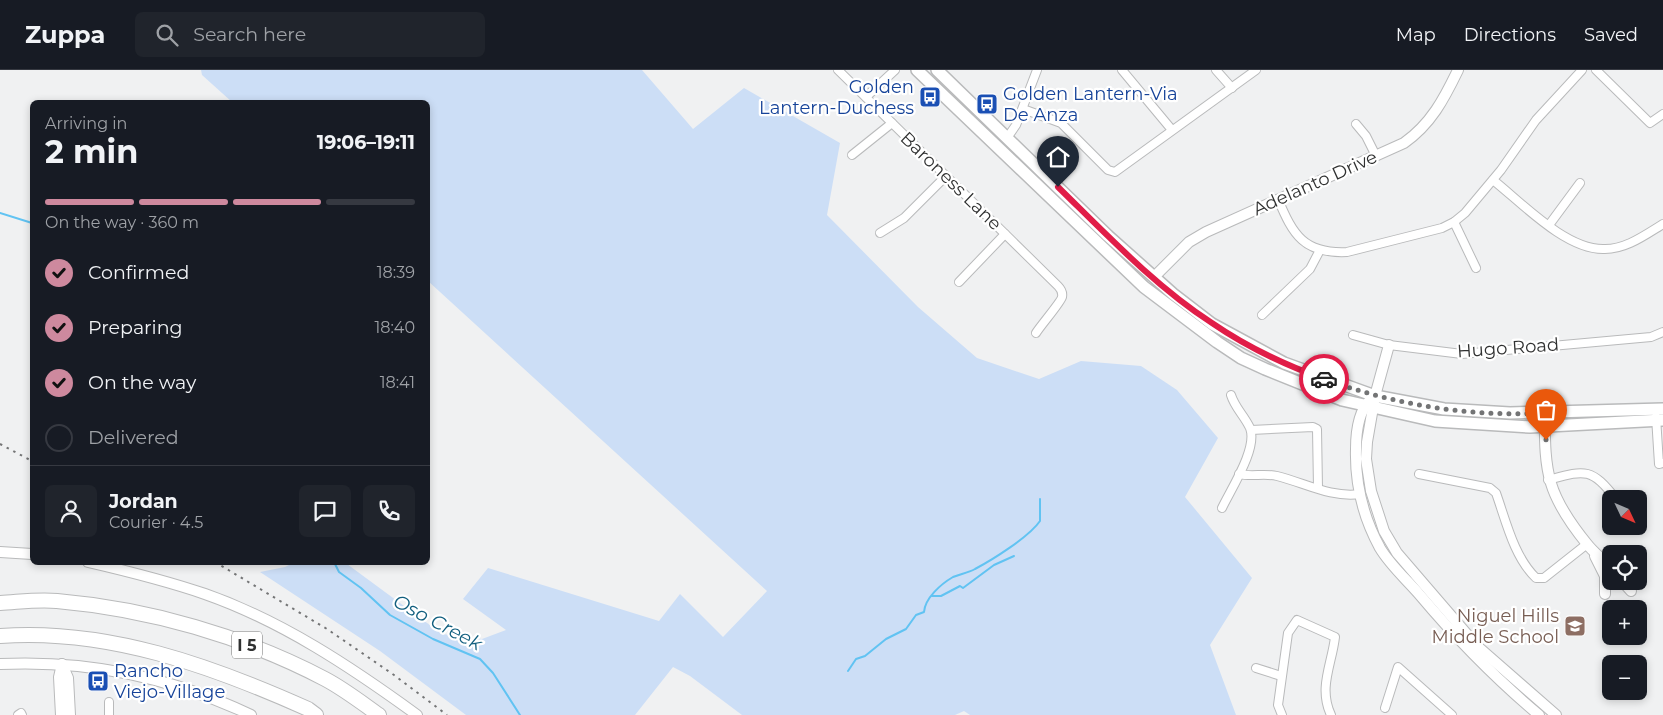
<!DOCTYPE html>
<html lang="en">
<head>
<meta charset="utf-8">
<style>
  body { margin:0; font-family:Montserrat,sans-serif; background:#20242c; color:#f1f3f6; height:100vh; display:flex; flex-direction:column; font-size:19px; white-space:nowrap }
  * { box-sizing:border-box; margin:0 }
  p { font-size:16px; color:#9ea1a6 }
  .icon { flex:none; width:28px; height:28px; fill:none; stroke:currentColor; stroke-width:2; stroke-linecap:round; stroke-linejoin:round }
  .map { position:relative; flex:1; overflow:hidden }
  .drawer { position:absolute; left:30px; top:30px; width:400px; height:465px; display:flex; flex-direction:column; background:#171b24; border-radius:8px; box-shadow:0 2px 8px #0003 }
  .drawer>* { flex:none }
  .needle { width:32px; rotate:134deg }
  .fabs { position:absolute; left:1602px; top:420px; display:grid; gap:10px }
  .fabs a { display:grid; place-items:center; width:45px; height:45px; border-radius:8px; background:#171b24; box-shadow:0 2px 8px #0003; font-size:25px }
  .pin { position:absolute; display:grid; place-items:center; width:42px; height:42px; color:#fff; margin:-51px -21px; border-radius:50% 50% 50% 0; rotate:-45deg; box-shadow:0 0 5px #0007 }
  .pin .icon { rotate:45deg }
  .courier { position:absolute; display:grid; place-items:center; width:50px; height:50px; margin:-25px; border:4px solid #e11d48; border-radius:50%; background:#fff; color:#222; box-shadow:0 1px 6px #0007 }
  .headline em { font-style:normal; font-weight:700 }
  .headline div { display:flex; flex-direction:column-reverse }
  .headline { display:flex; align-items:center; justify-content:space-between; height:85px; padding:0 15px }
  h1 { font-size:32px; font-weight:700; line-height:38px }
  .bar { display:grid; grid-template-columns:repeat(4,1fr); gap:8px 5px; align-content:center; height:60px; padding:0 15px }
  .bar i { height:6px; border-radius:4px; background:#363941 }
  .bar .active { background:#ce899e }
  .bar p { grid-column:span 4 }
  .line { display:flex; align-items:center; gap:12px; padding:0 15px; border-top:1px solid #363941 }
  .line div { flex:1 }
  .round { display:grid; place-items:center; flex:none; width:52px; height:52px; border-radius:8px; background:#20242c }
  ol { padding:0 15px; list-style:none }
  li { display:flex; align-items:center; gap:15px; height:55px }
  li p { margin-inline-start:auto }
  li .icon { padding:5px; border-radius:50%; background:#ce899e; color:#111; stroke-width:4 }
  li:last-child { color:#9ea1a6 }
  li i { width:28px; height:28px; border:2px solid #363941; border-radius:50% }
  header { display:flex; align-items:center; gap:30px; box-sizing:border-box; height:70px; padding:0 25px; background:#171b24; border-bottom:1px solid #363941 }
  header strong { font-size:24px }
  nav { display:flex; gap:28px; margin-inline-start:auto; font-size:18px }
  .search { width:350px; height:45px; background:#20242c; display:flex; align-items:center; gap:12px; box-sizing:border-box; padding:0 18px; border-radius:8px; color:#9ea1a6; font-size:19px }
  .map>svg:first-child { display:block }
  .green { fill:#ccdef6 }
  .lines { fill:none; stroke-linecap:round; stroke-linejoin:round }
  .stream { stroke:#61c3f2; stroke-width:2 }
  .street-casing { stroke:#b9babb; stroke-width:10 }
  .secondary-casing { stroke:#b9babb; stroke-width:12 }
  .primary-casing { stroke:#b9babb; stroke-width:14 }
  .highway-casing { stroke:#b9babb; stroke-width:16 }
  .street { stroke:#fff; stroke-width:8 }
  .secondary { stroke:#fff; stroke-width:10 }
  .primary { stroke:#fff; stroke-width:11 }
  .highway { stroke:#fff; stroke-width:14 }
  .rail { stroke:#747576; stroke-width:2; stroke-dasharray:2.5 5; stroke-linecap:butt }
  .done { stroke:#737475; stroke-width:5; stroke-dasharray:0 9 }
  .route { stroke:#e11d48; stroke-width:6 }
  .labels { text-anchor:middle; stroke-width:4.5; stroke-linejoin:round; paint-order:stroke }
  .shield { fill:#fff; stroke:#6e6f6f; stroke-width:1 }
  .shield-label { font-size:16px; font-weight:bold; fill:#303131 }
  .transit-label { font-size:18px; fill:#164399; stroke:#fff; text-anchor:start }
  .street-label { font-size:18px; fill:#303131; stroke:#fff }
  .education-label { font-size:18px; fill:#785e54; stroke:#fff; text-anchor:end }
  .water-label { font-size:19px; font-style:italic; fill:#125f7f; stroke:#fff }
</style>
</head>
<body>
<header>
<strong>Zuppa</strong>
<div class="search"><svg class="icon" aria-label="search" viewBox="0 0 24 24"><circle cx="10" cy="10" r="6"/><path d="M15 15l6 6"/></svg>Search here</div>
<nav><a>Map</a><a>Directions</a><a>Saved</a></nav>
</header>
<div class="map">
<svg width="1663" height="645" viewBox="0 0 1663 645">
  <rect width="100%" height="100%" fill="#f0f1f2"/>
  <!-- green -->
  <polygon class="green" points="201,0 642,0 693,59 744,18 840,73 827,145 918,237 977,288 1039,309 1081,291 1141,296 1177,320 1218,368 1185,427 1252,508 1210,575 1236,645 970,645 964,641 955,645 742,645 690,606 673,597 635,645 466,645 380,581 260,502 285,497 293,493 342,493 347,494 442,564 482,569 506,560 463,529 488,498 659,551 680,524 723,567 767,521 428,211 428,32 232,32 202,5"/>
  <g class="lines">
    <!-- stream -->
    <g class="stream">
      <polyline points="0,143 32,153"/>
      <polyline points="334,492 339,502 361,518 390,545 433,569 480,589 493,603 520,645"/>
      <polyline points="932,526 941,526 960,516 963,518 994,495 1014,486"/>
      <path d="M848 601 856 589 865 586 886 569 906 559 916 545 924 542C925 528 941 514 953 507 960 504 968 503 975 499 992 490 1029 467 1040 451V429"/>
    </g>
    <!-- street casing -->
    <g class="street-casing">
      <g id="street">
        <path d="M838 0 1058 216C1061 219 1063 222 1062 227 1061 232 1041 255 1036 263"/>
        <polyline points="1122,0 1172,60"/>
        <polyline points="1216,0 1232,18"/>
        <polyline points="1596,0 1650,53 1663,44"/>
        <polyline points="866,27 895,0"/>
        <polyline points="1023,39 1061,53 1108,100 1115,102 1256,0"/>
        <polyline points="1356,54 1366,66 1376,86"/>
        <polyline points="1007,68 1016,55 1037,0"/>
        <polyline points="852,85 892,53"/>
        <path d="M1493 110C1522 133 1565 179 1603 179 1625 180 1645 165 1663 154"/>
        <path d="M1278 129C1293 165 1304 184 1347 182L1442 158 1454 152 1465 143 1501 100 1536 50 1582 0"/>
        <polyline points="1454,152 1476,198"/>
        <polyline points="1549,155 1580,113"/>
        <polyline points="880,163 904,148 946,106"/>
        <polyline points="959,212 1005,164"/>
        <polyline points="1262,245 1310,199 1320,180"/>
        <polyline points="1353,265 1389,275 1462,284 1651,267 1663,262"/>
        <polyline points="1656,347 1659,394 1663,393"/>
        <polyline points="1251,360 1313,357 1317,359 1318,418"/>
        <path d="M1239 404C1252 407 1264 403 1277 406 1305 413 1331 428 1360 424"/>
        <path d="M1419 404 1490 418 1496 423C1506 451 1514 487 1536 508H1544L1587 474"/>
        <path d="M1548 410C1585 400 1591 397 1616 429"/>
        <path d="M1222 438C1231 419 1258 378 1250 358 1244 345 1235 338 1231 325"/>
        <polyline points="1256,598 1281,606"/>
        <polyline points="109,632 109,645"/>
        <polyline points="1385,638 1398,597 1452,645"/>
        <polyline points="18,645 21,643 22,645"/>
        <path d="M1282 645 1278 635 1288 563 1297 550 1335 567C1332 594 1318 618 1331 645"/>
      </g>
    </g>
    <!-- secondary casing -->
    <g class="secondary-casing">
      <g id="secondary">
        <path d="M1154 207 1189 172 1206 162 1404 73C1431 54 1444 29 1458 0"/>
        <polyline points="1389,275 1375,326 1367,372 1366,389 1371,421 1384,461 1397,483 1477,576 1556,645"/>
        <path d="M1370 330C1358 342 1356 363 1356 379 1355 414 1363 447 1380 478 1390 495 1406 509 1419 524 1456 568 1495 608 1539 645"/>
        <path d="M1545 343C1544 404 1548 426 1587 474 1594 483 1604 490 1611 499"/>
        <polyline points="0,482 32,484"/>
        <polyline points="1595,486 1605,506 1605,524"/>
        <path d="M88 492C127 501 167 511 205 524 282 551 351 597 417 645"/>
        <polyline points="1622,511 1631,521"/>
        <path d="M0 594C90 590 170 607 251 645"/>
        <polyline points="62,594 68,608 70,645"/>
        <polyline points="61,645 59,607 62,594"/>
      </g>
    </g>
    <!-- primary casing -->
    <g class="primary-casing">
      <g id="primary">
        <polyline points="917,0 1144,217 1217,272 1241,288 1265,299 1342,330 1435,351 1530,357 1663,350"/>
        <polyline points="937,0 1108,166 1173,224 1212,254 1284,293 1375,326 1444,339 1510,343 1663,339"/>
      </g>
    </g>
    <!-- highway casing -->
    <g class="highway-casing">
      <g id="highway">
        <path d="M0 533C19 532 38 529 57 531 149 539 243 566 325 609 344 619 362 633 379 645"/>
        <path d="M0 566C107 558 212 596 308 639L316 645"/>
      </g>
    </g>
    <!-- street -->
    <use href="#street" class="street"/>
    <!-- secondary -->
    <use href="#secondary" class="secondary"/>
    <!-- primary -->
    <use href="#primary" class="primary"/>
    <!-- highway -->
    <use href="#highway" class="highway"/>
    <!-- rail -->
    <g class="rail">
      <polyline points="0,374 32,391"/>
      <polyline points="215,492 327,559 394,605 447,645"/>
    </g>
  </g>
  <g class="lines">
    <!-- done -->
    <path class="done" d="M1324 309C1395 335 1470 347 1545 343L1546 370"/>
    <!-- route -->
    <path class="route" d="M1058 117C1106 164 1155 216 1212 253 1247 277 1285 295 1324 309"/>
  </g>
  <!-- icons -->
  <defs>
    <g id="bus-square" transform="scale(1.125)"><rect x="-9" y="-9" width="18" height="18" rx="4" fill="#1a4fb4" stroke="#fff"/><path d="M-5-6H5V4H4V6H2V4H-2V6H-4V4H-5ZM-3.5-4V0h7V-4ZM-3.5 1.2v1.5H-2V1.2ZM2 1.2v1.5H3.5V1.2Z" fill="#fff"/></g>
    <g id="school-square" transform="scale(1.125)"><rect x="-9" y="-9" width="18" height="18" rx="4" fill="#8d6e63" stroke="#fff"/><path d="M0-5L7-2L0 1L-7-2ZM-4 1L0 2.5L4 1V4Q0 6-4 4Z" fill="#fff"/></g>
  </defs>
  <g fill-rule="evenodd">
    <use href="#bus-square" x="930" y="27"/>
    <use href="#bus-square" x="987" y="34"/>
    <use href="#school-square" x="1575" y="556"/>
    <use href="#bus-square" x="98" y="611"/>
  </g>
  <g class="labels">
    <!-- shield labels -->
    <rect class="shield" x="232" y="561.5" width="30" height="27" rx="4"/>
    <g class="shield-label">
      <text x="247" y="581">I 5</text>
    </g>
    <!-- transit labels -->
    <g class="transit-label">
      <text x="914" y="23" text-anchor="end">Golden<tspan x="914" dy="21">Lantern-Duchess</tspan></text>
      <text x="1003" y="30">Golden Lantern-Via<tspan x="1003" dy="21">De Anza</tspan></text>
      <text x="114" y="607">Rancho<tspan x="114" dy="21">Viejo-Village</tspan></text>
    </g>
    <!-- street labels -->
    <g class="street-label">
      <text transform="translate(951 111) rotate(44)" y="6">Baroness Lane</text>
      <text transform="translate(1315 113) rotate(-24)" y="6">Adelanto Drive</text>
      <text transform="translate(1508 278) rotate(-4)" y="6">Hugo Road</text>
    </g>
    <!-- education labels -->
    <g class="education-label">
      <text x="1559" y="552">Niguel Hills<tspan x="1559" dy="21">Middle School</tspan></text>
    </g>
    <!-- water labels -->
    <g class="water-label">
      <text transform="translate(438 552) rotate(28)" y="7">Oso Creek</text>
    </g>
  </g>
</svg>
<div class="fabs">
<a><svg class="needle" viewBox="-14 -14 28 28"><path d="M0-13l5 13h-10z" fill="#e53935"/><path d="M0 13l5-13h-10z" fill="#9ea1a6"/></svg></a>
<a><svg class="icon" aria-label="locate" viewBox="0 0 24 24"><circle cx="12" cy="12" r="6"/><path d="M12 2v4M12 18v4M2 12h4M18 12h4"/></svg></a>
<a>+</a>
<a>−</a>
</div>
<div class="pin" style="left:1546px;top:370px;background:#ea580c"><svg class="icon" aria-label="bag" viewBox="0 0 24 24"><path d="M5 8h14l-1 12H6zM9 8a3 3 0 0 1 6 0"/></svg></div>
<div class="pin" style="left:1058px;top:117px;background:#1f2937"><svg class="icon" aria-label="home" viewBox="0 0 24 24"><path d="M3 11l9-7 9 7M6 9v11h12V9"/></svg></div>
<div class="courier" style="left:1324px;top:309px"><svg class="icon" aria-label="car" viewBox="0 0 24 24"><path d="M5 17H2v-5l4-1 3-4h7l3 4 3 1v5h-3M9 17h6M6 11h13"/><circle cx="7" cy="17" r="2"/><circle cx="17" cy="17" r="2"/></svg></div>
<section class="drawer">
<div class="headline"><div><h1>2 min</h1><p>Arriving in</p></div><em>19:06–19:11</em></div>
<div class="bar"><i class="active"></i><i class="active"></i><i class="active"></i><i></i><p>On the way · 360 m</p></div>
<ol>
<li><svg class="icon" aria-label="check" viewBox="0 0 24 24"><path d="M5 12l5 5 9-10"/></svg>Confirmed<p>18:39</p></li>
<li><svg class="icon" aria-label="check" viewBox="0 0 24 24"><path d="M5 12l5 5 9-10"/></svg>Preparing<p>18:40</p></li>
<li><svg class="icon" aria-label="check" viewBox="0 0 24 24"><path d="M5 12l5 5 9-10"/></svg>On the way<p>18:41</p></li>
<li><i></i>Delivered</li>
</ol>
<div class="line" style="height:90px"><a class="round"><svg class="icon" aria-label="person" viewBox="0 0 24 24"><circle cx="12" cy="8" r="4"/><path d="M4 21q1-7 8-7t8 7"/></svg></a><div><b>Jordan</b><p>Courier · 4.5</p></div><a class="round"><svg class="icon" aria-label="chat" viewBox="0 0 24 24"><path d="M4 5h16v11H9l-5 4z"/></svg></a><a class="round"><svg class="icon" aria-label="phone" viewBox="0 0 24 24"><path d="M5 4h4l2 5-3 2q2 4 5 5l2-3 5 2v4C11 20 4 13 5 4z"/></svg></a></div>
</section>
</div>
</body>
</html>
